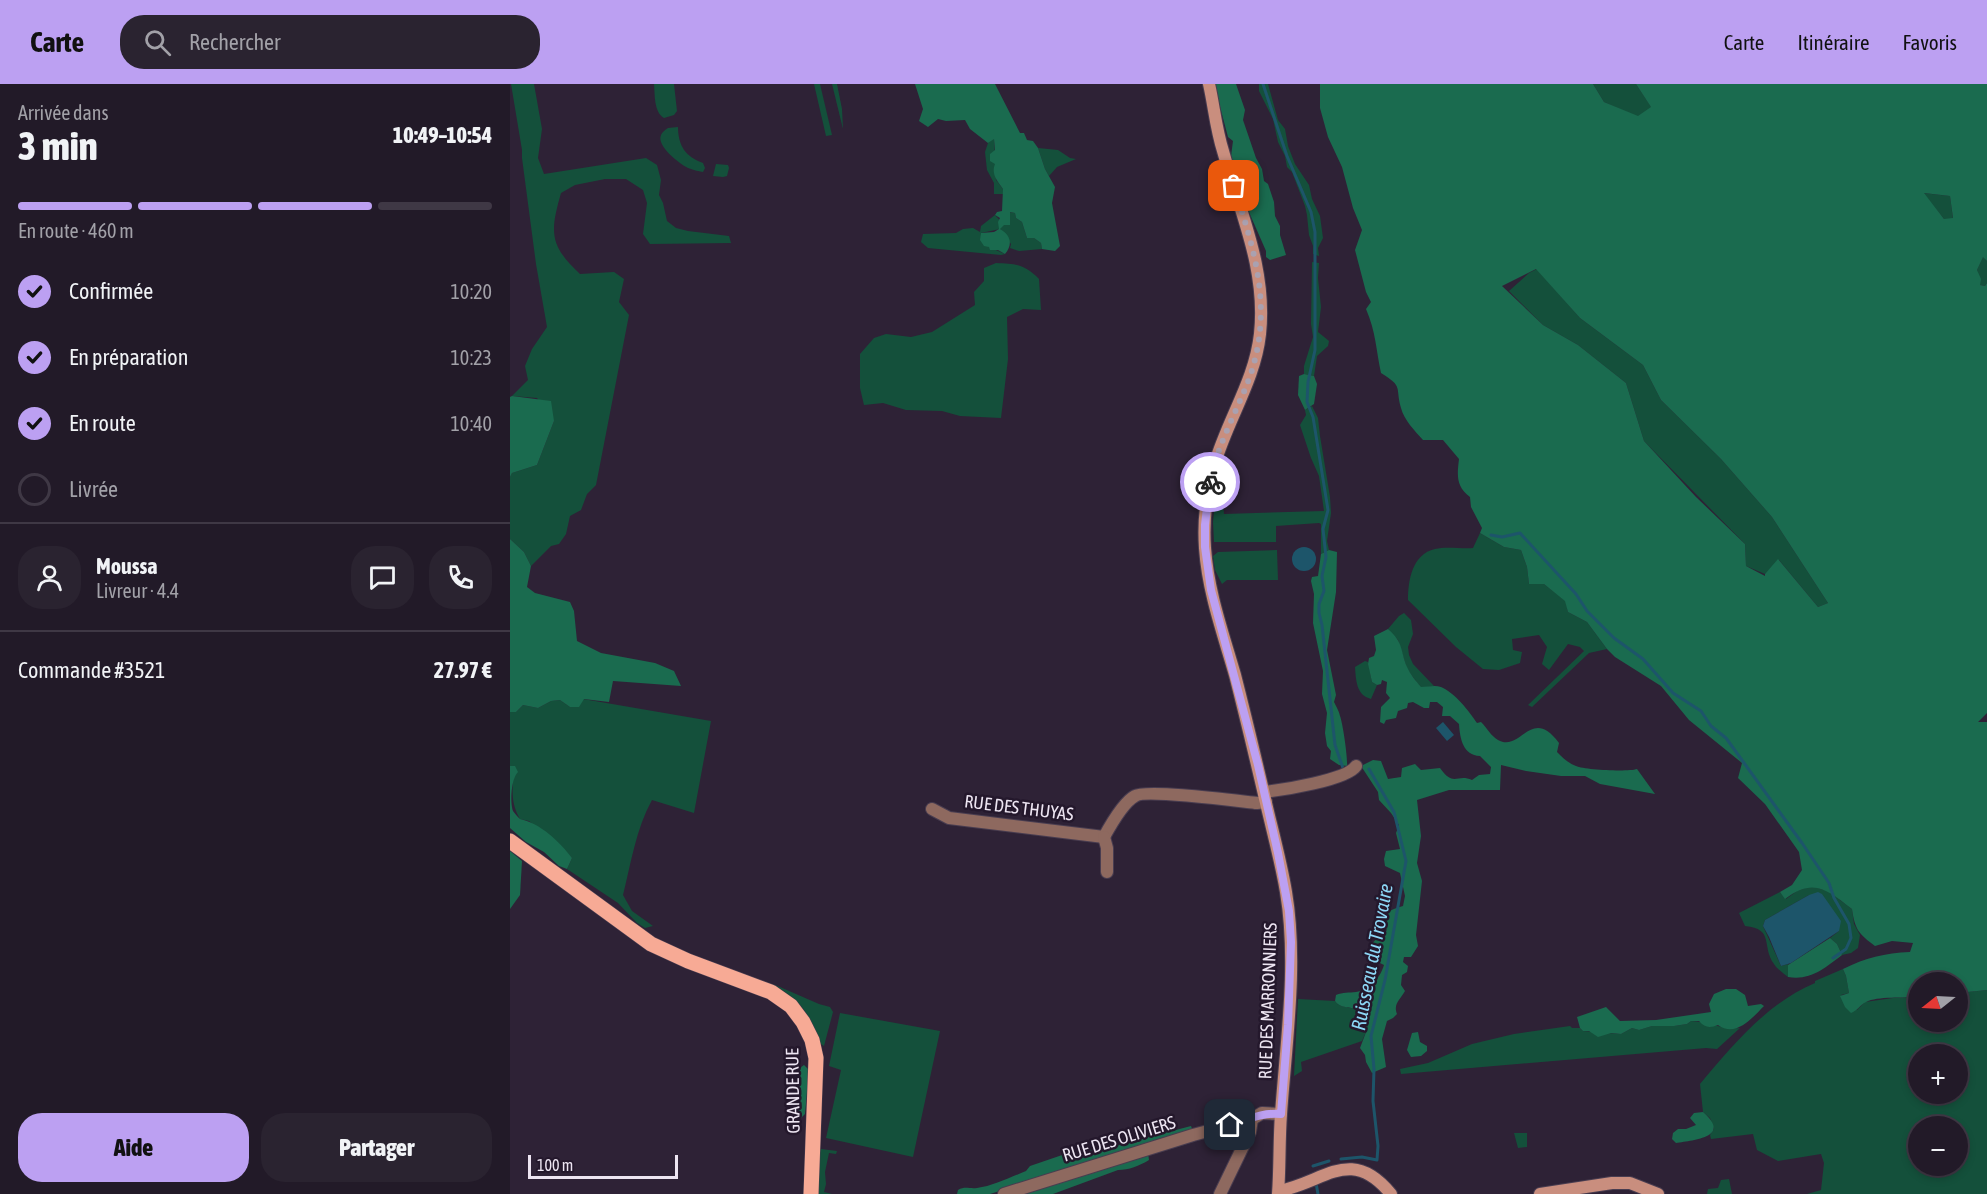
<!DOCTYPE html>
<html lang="fr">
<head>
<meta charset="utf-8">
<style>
  body { margin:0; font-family:"Asap Condensed",sans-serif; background:#2a2330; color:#f1f3f6; height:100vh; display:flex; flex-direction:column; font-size:22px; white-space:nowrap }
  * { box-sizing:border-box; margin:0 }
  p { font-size:20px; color:#a2a1a8 }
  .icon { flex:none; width:33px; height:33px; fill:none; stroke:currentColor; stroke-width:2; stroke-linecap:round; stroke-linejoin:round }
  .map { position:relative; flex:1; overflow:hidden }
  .details { display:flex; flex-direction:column; background:#221a28; width:510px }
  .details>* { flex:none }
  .needle { width:39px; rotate:252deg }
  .tools { position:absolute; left:1398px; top:888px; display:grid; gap:12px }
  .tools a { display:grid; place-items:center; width:60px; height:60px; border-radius:50%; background:#221a28; box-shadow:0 3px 9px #0003,0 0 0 2px #3f3845; font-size:30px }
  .scale { position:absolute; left:18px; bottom:15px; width:150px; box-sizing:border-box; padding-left:6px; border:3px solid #ede5f2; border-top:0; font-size:16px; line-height:21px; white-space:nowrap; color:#ede5f2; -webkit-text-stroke:4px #24182c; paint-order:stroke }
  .pin { position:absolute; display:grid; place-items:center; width:51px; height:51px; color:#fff; margin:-26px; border-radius:12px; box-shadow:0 3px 9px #0006 }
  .courier { position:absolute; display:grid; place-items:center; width:60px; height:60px; margin:-30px; border:4px solid #bca0f2; border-radius:50%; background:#fff; color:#222; box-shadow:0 2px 8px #0007 }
  .overview em { font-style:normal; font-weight:800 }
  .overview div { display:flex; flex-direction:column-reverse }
  .overview { display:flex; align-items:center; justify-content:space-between; height:102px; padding:0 18px }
  h1 { font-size:39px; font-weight:800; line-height:45px }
  .bar { display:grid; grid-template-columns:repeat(4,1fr); gap:9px 6px; align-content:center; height:72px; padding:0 18px }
  .bar i { height:8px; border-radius:4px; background:#3f3845 }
  .bar .active { background:#bca0f2 }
  .bar p { grid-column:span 4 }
  .line { display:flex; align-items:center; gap:15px; padding:0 18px; border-top:2px solid #3f3845 }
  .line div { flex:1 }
  .round { display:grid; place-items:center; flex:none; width:63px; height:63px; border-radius:24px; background:#2a2330 }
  ol { padding:0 18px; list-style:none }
  li { display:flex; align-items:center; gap:18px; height:66px }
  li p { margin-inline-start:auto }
  li .icon { padding:6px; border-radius:50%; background:#bca0f2; color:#111; stroke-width:4 }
  li:last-child { color:#a2a1a8 }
  li i { width:33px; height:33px; border:3px solid #3f3845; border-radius:50% }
  .action { display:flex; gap:12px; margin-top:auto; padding:12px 18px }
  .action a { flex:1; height:69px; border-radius:24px; background:#bca0f2; color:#111; font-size:24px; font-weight:800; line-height:69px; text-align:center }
  .action a+a { background:#2a2330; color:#f1f3f6 }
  header { display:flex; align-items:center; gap:36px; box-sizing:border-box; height:84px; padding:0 30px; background:#bca0f2; color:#111 }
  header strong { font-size:28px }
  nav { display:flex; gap:33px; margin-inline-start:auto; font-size:21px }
  .search { width:420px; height:54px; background:#2a2330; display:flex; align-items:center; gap:15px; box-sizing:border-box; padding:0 21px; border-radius:24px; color:#a2a1a8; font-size:22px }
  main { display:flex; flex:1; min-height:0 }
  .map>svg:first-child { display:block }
  .green { fill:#14503b; fill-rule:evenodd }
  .forest { fill:#1a6b4f; fill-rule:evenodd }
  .water { fill:#1d556a }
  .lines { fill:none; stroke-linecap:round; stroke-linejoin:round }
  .stream { stroke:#1d556a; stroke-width:3 }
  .street-casing { stroke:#493d50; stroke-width:14 }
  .secondary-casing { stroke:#493d50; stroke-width:14 }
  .primary-casing { stroke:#493d50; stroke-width:16 }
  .street { stroke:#8e695f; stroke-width:12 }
  .secondary { stroke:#c98e7e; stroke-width:12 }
  .primary { stroke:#f7aa95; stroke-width:15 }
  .done { stroke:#aaa1b0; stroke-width:6; stroke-dasharray:0 10.8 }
  .route { stroke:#bca0f2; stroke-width:8 }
  .labels { text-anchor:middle; stroke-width:5; stroke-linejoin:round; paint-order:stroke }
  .street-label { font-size:18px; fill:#ede5f2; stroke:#24182c }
  .water-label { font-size:20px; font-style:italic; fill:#8cd6f5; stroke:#24182c }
</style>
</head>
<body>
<header>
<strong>Carte</strong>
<div class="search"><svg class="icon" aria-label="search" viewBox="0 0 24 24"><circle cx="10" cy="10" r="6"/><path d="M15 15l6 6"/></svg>Rechercher</div>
<nav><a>Carte</a><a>Itinéraire</a><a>Favoris</a></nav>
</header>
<main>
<section class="details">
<div class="overview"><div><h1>3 min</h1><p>Arrivée dans</p></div><em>10:49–10:54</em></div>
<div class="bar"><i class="active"></i><i class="active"></i><i class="active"></i><i></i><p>En route · 460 m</p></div>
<ol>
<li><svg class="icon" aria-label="check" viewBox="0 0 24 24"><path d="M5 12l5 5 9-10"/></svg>Confirmée<p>10:20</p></li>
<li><svg class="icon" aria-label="check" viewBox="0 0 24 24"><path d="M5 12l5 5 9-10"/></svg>En préparation<p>10:23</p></li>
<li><svg class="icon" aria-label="check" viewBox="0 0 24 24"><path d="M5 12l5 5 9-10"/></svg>En route<p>10:40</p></li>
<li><i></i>Livrée</li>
</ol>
<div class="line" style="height:108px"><a class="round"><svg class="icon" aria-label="person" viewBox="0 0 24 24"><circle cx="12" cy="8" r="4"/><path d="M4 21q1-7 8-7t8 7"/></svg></a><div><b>Moussa</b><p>Livreur · 4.4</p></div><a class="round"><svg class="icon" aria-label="chat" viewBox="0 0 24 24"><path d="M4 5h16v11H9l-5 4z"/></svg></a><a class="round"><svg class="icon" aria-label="phone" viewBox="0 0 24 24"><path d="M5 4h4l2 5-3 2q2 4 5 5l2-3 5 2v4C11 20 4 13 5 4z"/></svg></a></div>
<div class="line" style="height:78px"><div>Commande #3521</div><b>27.97 €</b></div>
<div class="action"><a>Aide</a><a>Partager</a></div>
</section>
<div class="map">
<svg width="1477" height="1110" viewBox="0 0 1477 1110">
  <rect width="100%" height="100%" fill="#2e2236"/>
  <!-- green -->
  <g class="green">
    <path d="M1 0H24L32 45 28 74 34 90 136 74 147 81 151 96 149 111 153 119 157 137 166 144 178 147 219 152 221 159 140 160 133 150 137 119 133 106 116 95H95L65 101 51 109C40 148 39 161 70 190L104 188 114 195 109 218 119 231 86 401 77 410 71 426 60 432 56 450 49 460 41 462 21 482 14 468 0 455V393L2 389 27 381 44 337 27 314 2 312 18 296 15 282 22 265 37 243 26 180 12 74V66Z"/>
    <path d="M144 0H164L167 27 164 31 154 34C144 28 145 12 144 0Z"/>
    <polygon points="304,0 310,0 322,51 316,52"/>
    <polygon points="322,0 327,0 332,25 333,45"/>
    <polygon points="749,0 758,0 768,36 775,45 778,62 785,80 799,101 802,115 810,132 813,154 808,164 809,172 803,170 803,162 799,151 797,131 795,122 782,88 777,83 775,72 768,58 763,35 749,7"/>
    <polygon points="1083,0 1126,0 1142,24 1128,33 1094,18"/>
    <path d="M168 43C168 62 176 73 193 79L195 84 193 88C188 87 183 86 178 84 170 80 146 62 151 51 152 48 155 46 158 44Z"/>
    <polygon points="484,54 486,96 493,105 494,110 484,110 484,99 477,86 475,68 478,59"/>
    <polygon points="528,64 548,66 560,74 566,75 547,83 539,92 535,85"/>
    <polygon points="206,80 218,81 219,84 217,92 213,93 203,92"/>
    <polygon points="1413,109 1440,112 1443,135 1434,135"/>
    <polygon points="499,128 505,129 506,134 512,138 517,154 524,154 531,159 532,165 509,167 500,164 501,160 490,145 471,149 479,163 495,170 491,171 418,164 411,158 413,150 446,149 453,145 463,144 470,148 471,142 485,131 494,141 500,137"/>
    <polygon points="1473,172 1477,177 1477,199 1475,202 1470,201 1467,186"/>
    <polygon points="802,178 809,179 808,194 811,223 808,248 819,257 818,262 807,272 804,292 794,290 794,282 803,253 801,240"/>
    <path d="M486 179C506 180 514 180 529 195L531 226 513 225 497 233 498 275 491 334 450 332 432 327 396 326 373 319 354 321 350 304V270L364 254 376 250 401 253 422 248 465 221 464 208 474 197V184Z"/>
    <polygon points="1027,185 1070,234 1133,281 1151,316 1211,375 1262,433 1318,519 1308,523 1269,476 1255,490 1236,482 1235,460 1134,357 1116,299 1068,261 1033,241 999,207 1019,189"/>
    <polygon points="802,322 808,334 810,352 820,413 821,429 817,457 819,466 811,470 811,440 809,439 766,442 766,458 704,458 703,438 706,404 712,405 714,430 814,427 809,392 801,374 790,341 796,331 795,326"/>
    <path d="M970 449 994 463 1011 466 1017 483 1019 500H1034L1056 517 1058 528 1077 538 1097 565 1079 569 1022 623 1018 621 1074 567 1070 563 1058 560 1039 586 1032 580 1037 563 1029 551 1002 555 1003 566 1012 568 1010 579 989 586 973 585 946 563 898 516C898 497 902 470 925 465 936 462 951 465 963 464Z"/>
    <polygon points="767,466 768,496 717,496 712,500 705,486 703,472 708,468"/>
    <polygon points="894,529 901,536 903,550 898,563 899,571 903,580 924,602 911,604 897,585 888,556 878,545 889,532"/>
    <path d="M855 577 858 578 862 598 867 601 861 615C846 611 846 596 845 583Z"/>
    <path d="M73 615 201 637 184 729 142 716C126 745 121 779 113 811L122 827 143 842 135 844 127 839 108 819 57 785 62 774 19 737 10 735C0 719 2 701 5 683L0 682V628H6L13 621 28 624 41 617 50 616 60 623H68Z"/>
    <path d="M1301 802 1318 807 1342 825 1344 840 1350 851 1348 864 1341 869 1332 871 1327 860 1320 854 1329 847 1299 811 1255 836 1253 842 1271 882 1278 880V893C1274 890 1267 885 1264 880 1251 862 1265 845 1235 842L1229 829 1270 808 1276 815 1287 807Z"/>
    <path d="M1333 885 1336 892 1339 909 1331 911 1347 926 1355 918 1383 914 1408 913V938H1448V909L1477 906V1110H1297L1311 1106 1314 1079 1311 1070 1268 1077 1247 1066 1243 1050 1201 1055 1200 1051 1204 1045 1200 1034 1193 1028 1190 1000C1222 962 1257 919 1305 899V897ZM1408 970H1448V1010H1408ZM1408 1042H1448V1082H1408Z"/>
    <path d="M263 900 309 920 320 923 323 928 314 962 311 960C298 928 293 919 263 900Z"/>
    <path d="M788 915 825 917C832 927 845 920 851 929 854 933 856 939 858 943L852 957 791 978 792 987 784 992Z"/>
    <polygon points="330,929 430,947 403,1073 316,1054 331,986 319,982"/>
    <path d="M1181 937C1199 938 1214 946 1230 944L1207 965 1196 964 891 990 890 985 918 979 962 960 1004 950 1060 942 1062 944H1070L1073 947 1111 950 1122 944 1129 946 1142 942H1164L1177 940Z"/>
    <polygon points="1004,1049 1017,1049 1017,1063 1008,1064"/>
    <polygon points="311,1065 327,1067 326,1070 319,1069 315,1088 316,1100 314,1108 322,1110 307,1110 309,1067"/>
    <polygon points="1219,1095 1222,1110 1197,1110 1198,1105 1208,1104 1211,1096"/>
  </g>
  <!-- forest -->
  <g class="forest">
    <path d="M405 0H485L510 49H514L517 56 523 57 528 64 535 85 545 103 542 119 550 162 545 167 532 165 531 159 524 154H517L512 138 506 134 505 129 500 128V141H494L490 145C501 151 503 161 495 170L488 166H480L479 163 474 162 470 156 471 149 484 148 489 145 488 138 490 134 485 131 487 128 492 127 493 105C487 97 481 90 485 80L480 77V70L485 66 484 55 478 59 460 45 455 36 436 37 428 35 418 43 409 37 413 25Z"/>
    <polygon points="704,0 726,0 735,26 733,36 746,74 752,85 754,97 758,100 764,118 765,132 770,142 770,151 776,171 760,176 756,173 756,167 735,119 726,91 721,72 723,57 718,53"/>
    <path d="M810 0H1083L1094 18 1128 32 1141 23 1126 0H1477V177L1473 173 1467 186 1471 195 1470 201 1475 202 1477 199V629L1468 638H1477V906L1448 909V898H1408V913C1395 914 1367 912 1356 918 1350 921 1347 927 1341 929L1335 923 1330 912 1339 909 1336 892 1333 885C1355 874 1375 869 1400 868L1403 859 1382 857 1365 862C1349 850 1345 846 1342 825 1317 806 1304 793 1275 815L1270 808 1282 801 1292 786 1289 768 1255 720 1228 694 1232 679 1179 636 1151 602 1105 573 1097 565 1077 538 1058 528 1055 517 1034 500H1019L1017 483 1011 466 994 463 970 449 972 444 961 423 960 413C946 402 947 392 949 375L933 356H913C905 347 894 336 891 324 885 303 894 303 871 289 866 266 866 248 856 225L861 218 856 208 845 166 852 146 843 124 832 83 818 53 810 24ZM1414 109 1440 112 1443 134 1434 135ZM1026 185 1070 234 1133 281 1151 316 1211 375 1262 433 1318 519 1308 523 1268 475 1255 490V492L1236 482 1235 460 1186 413 1134 357 1116 299 1068 261 1033 241 992 202Z"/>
    <polygon points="794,290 804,292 807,300 804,320 795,326 788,311 789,292"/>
    <polygon points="2,312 41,317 44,337 27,381 2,389 0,393 0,313"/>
    <polygon points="0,455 14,468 21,482 17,503 25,509 60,518 64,527 67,557 91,569 145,579 164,587 171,602 103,597 99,618 74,615 69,623 60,623 50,616 41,617 28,624 13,621 6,628 0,628"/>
    <path d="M819 466 827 468 826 508 817 566 826 611 824 618C826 622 829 627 830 632 833 640 838 675 837 682L829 681 820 675 821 667 817 662 815 649 817 629 812 610 813 587 803 539 804 510 801 497 802 493 808 492 811 470Z"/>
    <path d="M878 545C894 559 890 566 897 583 900 590 906 597 911 603 917 603 925 601 931 603 945 609 959 627 967 639L971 638C977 644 981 652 988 656 1011 669 1021 621 1049 659L1047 668C1053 674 1058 679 1066 682 1075 686 1118 688 1127 685L1145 710 1090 700 1075 692H1051L1016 687 991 681 990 706H939L907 716 911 752 907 779 912 797 906 851 908 862 901 873H894L893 878 898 882 897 888 892 891 891 901 895 907C890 916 883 920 887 930L883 934 877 937 872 955 876 983 862 989 856 978 855 971 850 964 858 943C856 939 854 933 851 929 844 920 832 927 825 917L826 911C833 908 839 909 846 908 860 906 870 894 874 881L860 874C854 860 868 856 877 846L871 839C876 828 881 825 893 822L895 812 890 789 875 782 874 775 876 767 890 765 886 749 889 741 881 729 869 716 868 708 851 682 863 676 871 677 878 695 891 693 892 684 905 680 911 686 930 684C944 704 947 689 962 696L969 691 980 690 981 683 970 672C953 671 950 655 949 640L940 632H932L933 623 927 618H920L919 624H914L903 618 898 619 897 624 888 627 886 634 876 636 874 640 870 638 871 623 880 614 876 609 877 598 872 596 871 600 867 601 862 598 858 580 859 574 864 572 866 566 864 552Z"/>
    <path d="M0 682H5L8 688C1 695 0 718 3 727 5 730 7 732 10 735 30 739 50 758 62 774L57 785 49 782 34 768 16 758 0 744Z"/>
    <polygon points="0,767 12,777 10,811 0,825"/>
    <path d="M1320 854 1327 860 1332 871C1315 884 1300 897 1278 893V881Z"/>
    <path d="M1216 905H1226L1235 911 1238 922 1251 920 1254 922C1242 934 1226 954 1208 941 1200 944 1195 944 1189 937H1181L1177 940 1164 942H1142L1129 946 1122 944 1111 950 1101 949 1088 953 1079 947H1073L1070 944 1067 933 1096 923 1110 937 1146 936 1201 928 1199 920 1204 910Z"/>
    <polygon points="908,948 910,958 917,962 917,967 911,972 901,973 897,966 902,949"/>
    <polygon points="294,981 299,986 295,1030 291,1034 283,1028 281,1018 287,986"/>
    <path d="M1193 1028C1222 1053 1185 1056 1166 1059L1162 1055 1163 1049 1168 1045H1176L1186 1041 1180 1034 1184 1029Z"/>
    <path d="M681 1042 683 1047 480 1110H447L448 1106C455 1102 459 1105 467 1104 483 1102 501 1093 516 1087L520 1082 558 1069 567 1070 579 1064 593 1065Z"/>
    <path d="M638 1069 639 1076C629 1082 619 1086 608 1086L543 1110H509L522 1108 533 1101Z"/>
  </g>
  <!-- water -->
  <g class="water">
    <circle cx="794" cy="475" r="12"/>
    <polygon points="933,638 944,651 937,657 926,644"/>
    <polygon points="1308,808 1312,810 1331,837 1329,847 1281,879 1271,882 1259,853 1253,842 1255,836 1299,811"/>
  </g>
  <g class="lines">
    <!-- stream -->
    <g class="stream">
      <polyline points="753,0 777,72 801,128 805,148 805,266 798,298 797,318 803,333 818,426 813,445 816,473 812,492 814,507 809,520 809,529 812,541 825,661 834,687"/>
      <polyline points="981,451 992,453 1010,449 1066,510 1077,527 1104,554 1133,575 1163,609 1191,627 1201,642 1216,654 1292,759 1319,799 1324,814 1339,840 1341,854 1336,865 1323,874"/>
      <polyline points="831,1075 852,1073 867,1076 868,1062 863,1017 864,985 861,952 875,896 896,777 884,728 859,685"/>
      <polyline points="803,1082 819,1077"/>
      <polyline points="806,1099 808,1110"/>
    </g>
    <!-- street casing -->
    <g class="street-casing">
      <g id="street">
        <path d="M754 708C772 706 837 696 846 682"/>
        <path d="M422 725 439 734 594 753C600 742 614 718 625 712 636 705 728 717 747 719L756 718"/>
        <polyline points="594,753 597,764 597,788"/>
        <polyline points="494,1110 683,1051 742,1035 752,1029 771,1030"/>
        <polyline points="710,1110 740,1048 742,1035"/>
      </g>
    </g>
    <!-- secondary casing -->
    <g class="secondary-casing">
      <g id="secondary">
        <path d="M699 0C704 22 706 45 713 67 730 128 757 185 750 250 745 296 718 335 705 379 697 406 693 436 695 464 698 508 713 549 725 591 736 634 746 676 756 719 763 749 771 778 776 808 788 879 776 959 771 1030 769 1057 770 1084 768 1110"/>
        <path d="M769 1107C815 1098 841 1061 881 1110"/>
        <polyline points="1030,1110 1102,1099 1120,1099 1148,1110"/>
      </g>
    </g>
    <!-- primary casing -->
    <g class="primary-casing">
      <polyline id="primary" points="0,757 141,860 178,877 261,908 281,922 293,938 302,956 306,974 301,1110"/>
    </g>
    <!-- street -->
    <use href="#street" class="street"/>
    <!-- secondary -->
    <use href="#secondary" class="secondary"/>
    <!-- primary -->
    <use href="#primary" class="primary"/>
  </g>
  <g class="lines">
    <!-- done -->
    <path class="done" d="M700 398C707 362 726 329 739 295 764 225 745 169 724 102"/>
    <!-- route -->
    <path class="route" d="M700 398 695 441V463L701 506 748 681 768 769 779 827 781 858 778 941 771 1030C752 1028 737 1036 720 1041"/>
  </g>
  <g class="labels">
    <!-- street labels -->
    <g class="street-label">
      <text transform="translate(509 724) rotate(7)" y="6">RUE DES THUYAS</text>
      <text transform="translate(758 917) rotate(-88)" y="6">RUE DES MARRONNIERS</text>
      <text transform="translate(283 1007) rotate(-91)" y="6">GRANDE RUE</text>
      <text transform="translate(609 1055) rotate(-17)" y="6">RUE DES OLIVIERS</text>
    </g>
    <!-- water labels -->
    <g class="water-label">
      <text transform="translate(862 873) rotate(-79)" y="7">Ruisseau du Trovaire</text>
    </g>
  </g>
</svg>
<div class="tools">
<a><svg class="needle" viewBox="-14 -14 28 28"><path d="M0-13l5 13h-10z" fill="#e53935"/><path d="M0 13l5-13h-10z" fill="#a2a1a8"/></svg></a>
<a>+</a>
<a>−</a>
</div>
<div class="scale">100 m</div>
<div class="pin" style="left:724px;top:102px;background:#ea580c"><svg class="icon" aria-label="bag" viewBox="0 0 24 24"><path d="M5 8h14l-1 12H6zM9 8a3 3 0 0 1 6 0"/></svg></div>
<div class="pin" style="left:720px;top:1041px;background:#1f2937"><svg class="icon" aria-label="home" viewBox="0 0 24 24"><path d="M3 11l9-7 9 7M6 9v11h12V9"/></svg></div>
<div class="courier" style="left:700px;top:398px"><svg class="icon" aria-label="bike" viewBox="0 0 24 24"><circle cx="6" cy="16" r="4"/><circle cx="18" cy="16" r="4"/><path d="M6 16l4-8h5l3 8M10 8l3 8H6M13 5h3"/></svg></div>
</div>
</main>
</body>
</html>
